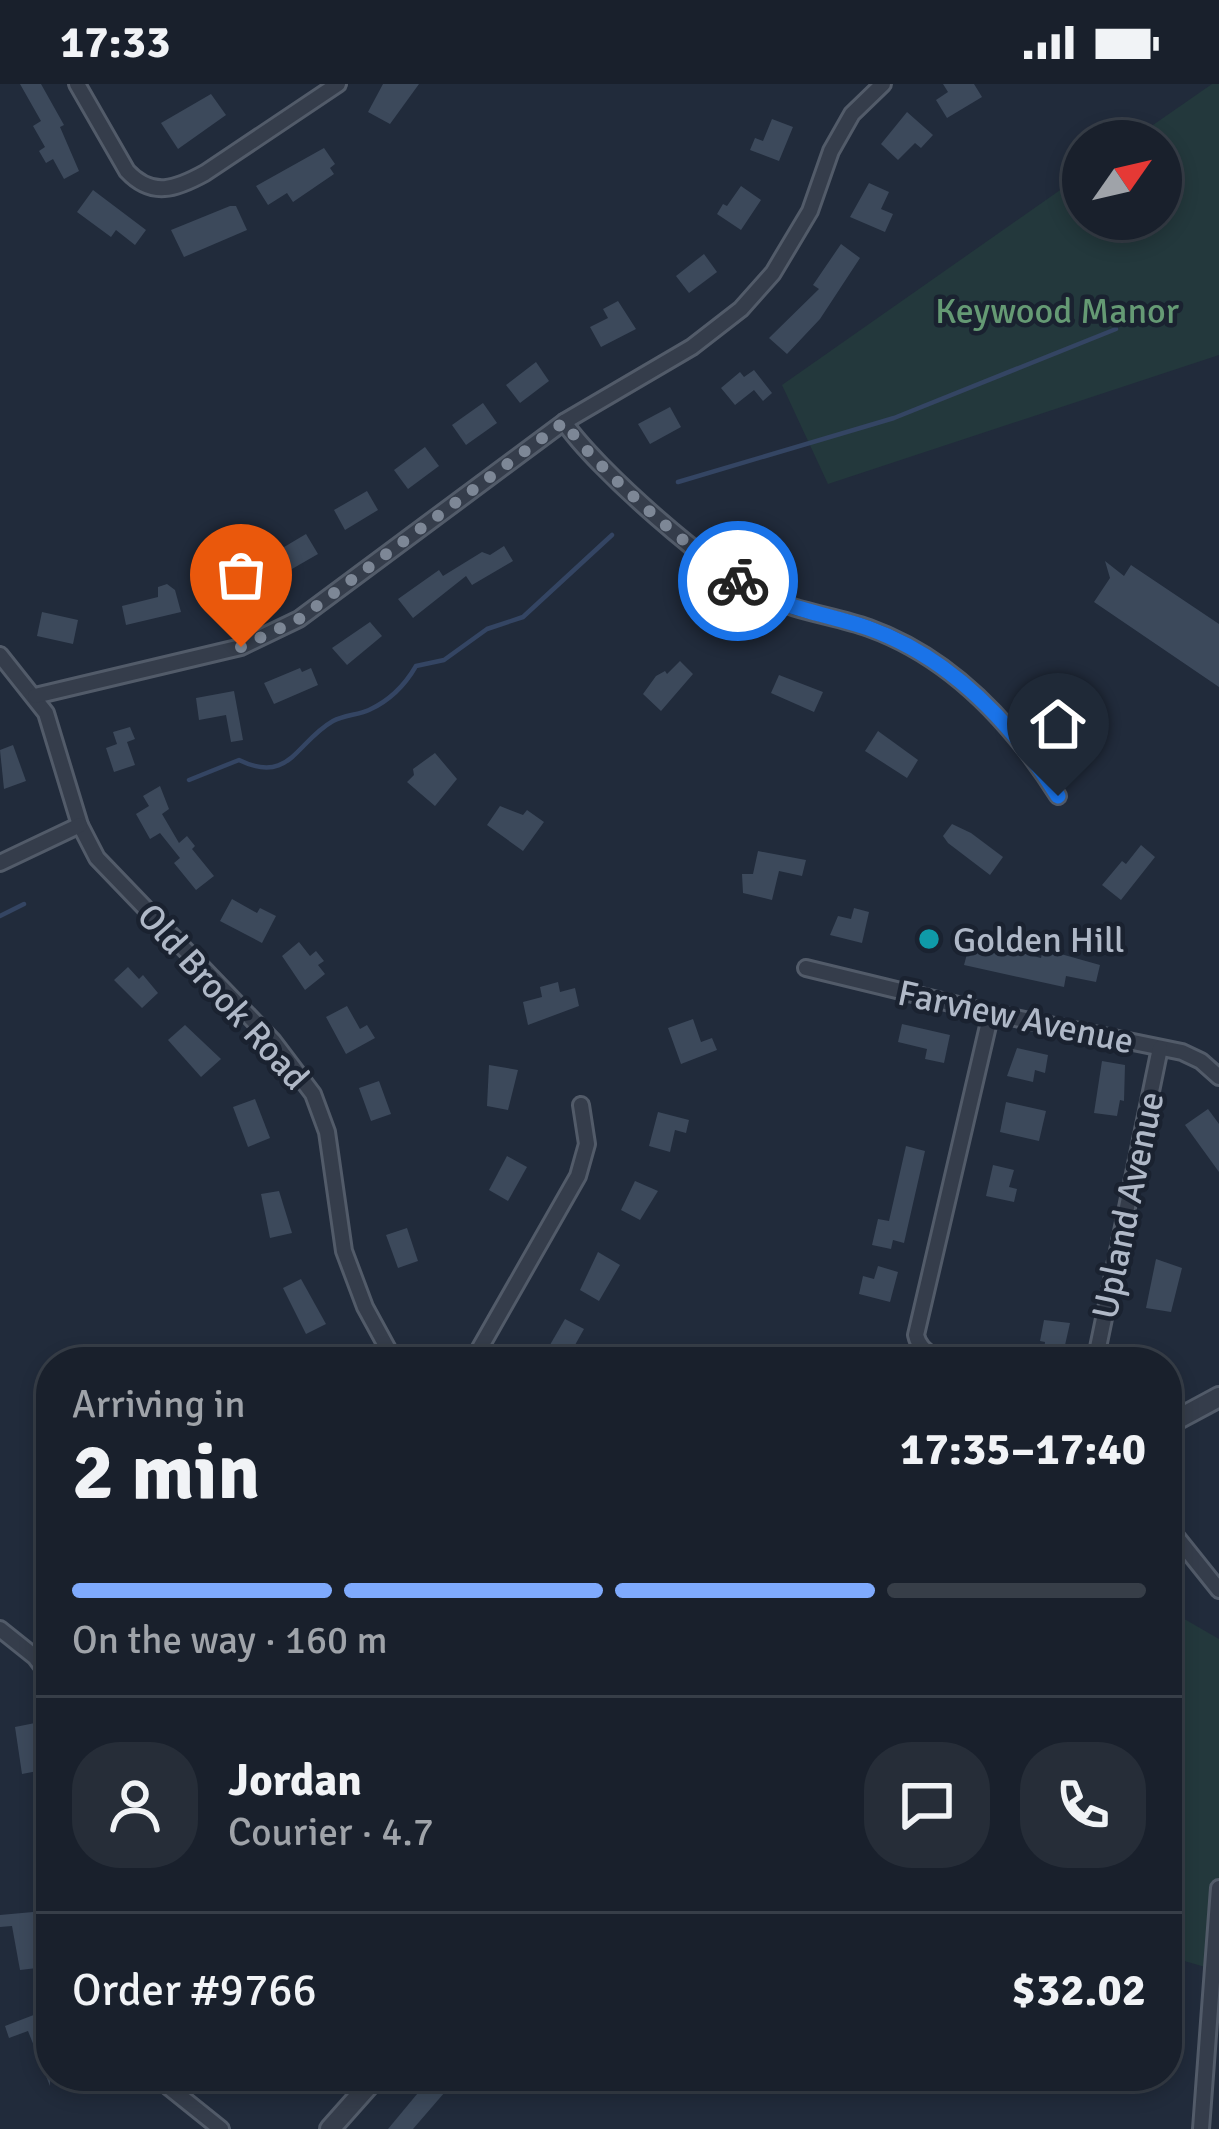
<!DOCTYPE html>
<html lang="en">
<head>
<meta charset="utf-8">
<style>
  body { margin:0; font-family:Signika,sans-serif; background:#262d38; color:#f1f3f6; height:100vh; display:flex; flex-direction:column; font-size:45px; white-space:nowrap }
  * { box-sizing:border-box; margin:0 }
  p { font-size:39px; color:#9fa3a9 }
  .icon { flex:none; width:66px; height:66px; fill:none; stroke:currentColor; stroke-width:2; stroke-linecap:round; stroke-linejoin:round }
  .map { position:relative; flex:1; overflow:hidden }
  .panel { position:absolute; left:36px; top:1263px; width:1146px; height:744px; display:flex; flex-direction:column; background:#19202c; border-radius:48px; box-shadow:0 6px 18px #0003,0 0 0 3px #373e48 }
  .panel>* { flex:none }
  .needle { width:78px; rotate:56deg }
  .tools { position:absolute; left:1062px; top:36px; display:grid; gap:24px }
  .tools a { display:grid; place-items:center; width:120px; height:120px; border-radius:50%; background:#19202c; box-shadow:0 6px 18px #0003,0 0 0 3px #373e48; font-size:60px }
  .pin { position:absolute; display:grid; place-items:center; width:102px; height:102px; color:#fff; margin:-123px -51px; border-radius:50% 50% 50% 0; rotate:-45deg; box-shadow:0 0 12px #0007 }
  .pin .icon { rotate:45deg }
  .courier { position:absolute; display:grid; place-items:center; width:120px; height:120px; margin:-60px; border:9px solid #1a73e8; border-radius:50%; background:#fff; color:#222; box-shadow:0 3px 15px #0007 }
  .summary em { font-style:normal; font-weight:700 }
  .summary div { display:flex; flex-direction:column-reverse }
  .summary { display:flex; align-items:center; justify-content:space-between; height:204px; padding:0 36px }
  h1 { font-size:78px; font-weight:700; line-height:90px }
  .bar { display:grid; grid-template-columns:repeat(4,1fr); gap:18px 12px; align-content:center; height:144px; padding:0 36px }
  .bar i { height:15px; border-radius:9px; background:#373e48 }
  .bar .selected { background:#7faafd }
  .bar p { grid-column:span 4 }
  .line { display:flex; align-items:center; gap:30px; padding:0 36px; border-top:3px solid #373e48 }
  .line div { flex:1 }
  .round { display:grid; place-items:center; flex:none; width:126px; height:126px; border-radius:48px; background:#262d38 }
  .status { display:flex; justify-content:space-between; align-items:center; height:84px; padding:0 60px; background:#19202c; direction:ltr }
  .status svg { height:33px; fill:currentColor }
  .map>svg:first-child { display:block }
  .green { fill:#23383c }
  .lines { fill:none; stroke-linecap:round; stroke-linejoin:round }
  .stream { stroke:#344563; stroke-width:4.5 }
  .building { fill:#3c495b }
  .minor-casing { stroke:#525b69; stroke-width:20 }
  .tertiary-casing { stroke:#525b69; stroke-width:24 }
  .minor { stroke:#353d4b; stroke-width:14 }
  .tertiary { stroke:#353d4b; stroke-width:18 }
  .done { stroke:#7d8796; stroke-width:12; stroke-dasharray:0 21.6 }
  .route { stroke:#1a73e8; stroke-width:15 }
  .culture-dot { fill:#0f9aa8; stroke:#1a2230; stroke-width:4.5 }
  .labels { text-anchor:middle; stroke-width:9; stroke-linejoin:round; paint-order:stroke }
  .park-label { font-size:36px; fill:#659a74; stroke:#1a2230 }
  .poi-label { font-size:36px; fill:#afb8c7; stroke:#1a2230; text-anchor:start }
  .street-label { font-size:36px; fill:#afb8c7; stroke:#1a2230 }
</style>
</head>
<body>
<div class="status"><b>17:33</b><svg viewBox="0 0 49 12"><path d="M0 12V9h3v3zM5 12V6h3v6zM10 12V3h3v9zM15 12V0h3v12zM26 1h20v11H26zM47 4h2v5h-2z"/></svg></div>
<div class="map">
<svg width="1219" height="2045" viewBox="0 0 1219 2045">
  <rect width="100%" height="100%" fill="#212b3b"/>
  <!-- green -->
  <g class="green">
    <polygon points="1212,0 1219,0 1219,271 828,400 782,301 1083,90 1083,135 1161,135 1161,57 1130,57"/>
    <polygon points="1167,1525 1219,1555 1219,1887 1167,1872"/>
  </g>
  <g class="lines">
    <!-- stream -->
    <g class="stream">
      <polyline points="678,398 894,334 1116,245"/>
      <path d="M189 696 239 676C290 701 296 658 333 637 344 631 358 631 369 626 391 616 405 601 416 582L444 576 487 545 523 533 612 451"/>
      <polyline points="0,832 24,820"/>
    </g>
  </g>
  <!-- building -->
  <g class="building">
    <polygon points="20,0 41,0 64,41 60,43 79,87 64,95 53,75 46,79 39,67 45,63 33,42 41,37"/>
    <polygon points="383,0 419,0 390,40 368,28"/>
    <polygon points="943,0 974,0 982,13 947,34 936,16 948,8"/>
    <polygon points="211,10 226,31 178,65 161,39"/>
    <polygon points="907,28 933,51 921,64 915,59 898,76 881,60"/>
    <polygon points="772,35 793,43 779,77 750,66 755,54 763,57"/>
    <polygon points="324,64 335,80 330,84 334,90 293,118 287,109 268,121 256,102"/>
    <polygon points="869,99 889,108 881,125 893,130 885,148 850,133"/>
    <polygon points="741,102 761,116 741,146 717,130 723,120 727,122"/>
    <polygon points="93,106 146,146 135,161 116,146 111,153 77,128"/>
    <polygon points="230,122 236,122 247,146 184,173 171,146"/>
    <polygon points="841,160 860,174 820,235 787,270 769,254 819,205 813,201"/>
    <polygon points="704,170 717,188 689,209 676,192"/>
    <polygon points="618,217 636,245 601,263 590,243 608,234 603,225"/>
    <polygon points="536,278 549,297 520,319 506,301"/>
    <polygon points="754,286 772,309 763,317 754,306 735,321 721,304 740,288 744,293"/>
    <polygon points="483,319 497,339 466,361 452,341"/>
    <polygon points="670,323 681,343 650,360 638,340"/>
    <polygon points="425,363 439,382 408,405 394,386"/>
    <polygon points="367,407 378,426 345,446 334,426"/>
    <polygon points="306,450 318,470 285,489 274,469"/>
    <polygon points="504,462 513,477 472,501 466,492 413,534 398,515 439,486 443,492 482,468 490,471"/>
    <polygon points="1105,477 1124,492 1131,481 1219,540 1219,603 1094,518 1110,494"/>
    <polygon points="221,483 227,493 241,485 252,504 219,524 208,505 215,501 208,490"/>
    <polygon points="167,500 175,506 181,528 126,541 122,522 158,513 158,503"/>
    <polygon points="42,528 78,536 73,560 37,552"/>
    <polygon points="370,538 382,552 347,581 332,564"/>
    <polygon points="680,577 693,590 661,627 643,610 656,592 665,587 667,590"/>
    <polygon points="300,584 302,588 311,584 318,601 274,620 264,599"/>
    <polygon points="779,591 823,608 814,628 771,609"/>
    <polygon points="234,607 243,656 231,658 226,631 199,636 196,614"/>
    <polygon points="130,643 135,655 127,658 135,681 114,688 106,664 117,660 113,648"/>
    <polygon points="878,647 918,676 907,694 865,667"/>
    <polygon points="13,661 26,697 4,705 0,666"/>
    <polygon points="435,669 457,695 435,722 407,698 414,691 413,685"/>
    <polygon points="160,702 169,725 162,730 179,759 187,752 195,762 192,765 214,792 196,806 174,779 180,774 160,749 150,755 136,730 149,722 143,712"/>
    <polygon points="500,722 523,731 527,726 544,738 523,767 487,741"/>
    <polygon points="952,740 971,749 1003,773 990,791 948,759 943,752"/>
    <polygon points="1141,761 1155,773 1121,816 1102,801 1122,777 1126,780"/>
    <polygon points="758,767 806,776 802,792 779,787 772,816 743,809 742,790 753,790"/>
    <polygon points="232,815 257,829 260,824 276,832 262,859 220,837"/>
    <polygon points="854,824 869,828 862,859 830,851 838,832 851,835"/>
    <polygon points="971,855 1041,874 1043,865 1100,881 1096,898 1066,892 1064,903 964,881"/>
    <polygon points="299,858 310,872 316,867 324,877 318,881 325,890 305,906 282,872"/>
    <polygon points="128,883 139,895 143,891 158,909 142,924 114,896"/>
    <polygon points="558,898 560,908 575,904 579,922 528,941 523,918 542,913 540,903"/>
    <polygon points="347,922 360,945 367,941 375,954 346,970 326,933"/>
    <polygon points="693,935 701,958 712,954 717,966 681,980 668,944"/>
    <polygon points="902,940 950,951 944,979 925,975 927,965 898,958"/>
    <polygon points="185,941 221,975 201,993 168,956"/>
    <polygon points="1017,964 1048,971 1045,989 1035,986 1033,998 1007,992"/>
    <polygon points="1102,977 1125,981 1124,1017 1120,1016 1117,1032 1094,1029"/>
    <polygon points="489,981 518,986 508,1026 487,1022"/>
    <polygon points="379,997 391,1030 371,1037 359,1004"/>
    <polygon points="255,1015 270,1054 248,1063 233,1023"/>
    <polygon points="1006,1018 1046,1027 1039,1057 1000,1048"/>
    <polygon points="1208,1025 1219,1040 1219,1088 1185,1041"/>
    <polygon points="658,1028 689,1036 686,1049 675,1046 670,1068 649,1062"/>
    <polygon points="906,1062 925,1067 904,1159 893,1156 891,1165 872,1161 878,1135 889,1137"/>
    <polygon points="507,1072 527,1083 508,1117 489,1106"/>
    <polygon points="993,1081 1014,1086 1009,1103 1017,1105 1014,1118 986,1112"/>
    <polygon points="635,1097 658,1107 640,1136 621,1126"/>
    <polygon points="279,1107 292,1149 270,1154 261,1110"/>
    <polygon points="407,1144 418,1177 398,1184 386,1151"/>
    <polygon points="598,1168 620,1181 599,1217 580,1206"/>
    <polygon points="1156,1175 1182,1184 1171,1228 1146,1224"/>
    <polygon points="878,1182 898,1188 890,1218 859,1210 863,1192 874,1195"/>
    <polygon points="301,1195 326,1240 306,1250 283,1204"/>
    <polygon points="565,1235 584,1245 566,1277 547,1266"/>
    <polygon points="1044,1236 1070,1239 1063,1270 1044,1266 1045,1258 1040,1257"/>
    <polygon points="35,1639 43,1686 22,1690 15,1643"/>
    <polygon points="33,1828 37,1884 20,1886 12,1842 0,1843 0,1831"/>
    <polygon points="44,1927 51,1944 50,2002 28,1947 9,1954 5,1942"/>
    <polygon points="432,1992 439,1992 451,2001 413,2045 388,2045"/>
  </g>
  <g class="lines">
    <!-- minor casing -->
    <g class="minor-casing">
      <g id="minor">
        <path d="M77 0 127 87C152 114 176 105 205 89L338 0"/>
        <path d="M564 338C596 385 712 487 764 512 797 528 835 532 869 544 952 574 1012 639 1058 712"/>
        <polyline points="0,571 46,629 80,741 97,774 273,957 313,1010 327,1048 344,1167 365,1223 395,1278"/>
        <polyline points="35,612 241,563 299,535 564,338 692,263 741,225 773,189 810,127 831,67 852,30 883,0"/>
        <polyline points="0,779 80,741"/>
        <polyline points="806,884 991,929 1182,968 1201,977 1219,993"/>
        <polyline points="472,1278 578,1092 587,1060 581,1021"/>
        <path d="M962 1278C943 1275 921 1273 916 1251L991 929"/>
        <polyline points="1095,1278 1160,964"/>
        <polyline points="1167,1441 1219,1506"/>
        <polyline points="0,1545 35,1573 51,1594"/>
        <polyline points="155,1992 221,2045"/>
        <polyline points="1201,2045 1219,1804"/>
      </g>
    </g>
    <!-- tertiary casing -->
    <g class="tertiary-casing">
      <g id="tertiary">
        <polyline points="1167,1341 1219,1313"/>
        <polyline points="330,2045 377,1992"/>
      </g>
    </g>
    <!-- minor -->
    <use href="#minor" class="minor"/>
    <!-- tertiary -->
    <use href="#tertiary" class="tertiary"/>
  </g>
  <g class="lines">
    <!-- done -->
    <path class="done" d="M241 563 299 535 564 338C595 383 691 467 738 497"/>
    <!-- route -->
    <path class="route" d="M738 497C778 524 823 529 868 544 952 574 1012 639 1058 712"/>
  </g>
  <!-- markers -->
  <circle class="culture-dot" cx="929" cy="855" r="12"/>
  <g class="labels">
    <!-- park labels -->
    <g class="park-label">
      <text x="1057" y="239">Keywood Manor</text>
    </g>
    <!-- poi labels -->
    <g class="poi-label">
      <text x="953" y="868">Golden Hill</text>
    </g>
    <!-- street labels -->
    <g class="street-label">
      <text transform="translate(224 912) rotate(48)" y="13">Old Brook Road</text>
      <text transform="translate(1016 932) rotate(12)" y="13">Farview Avenue</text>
      <text transform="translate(1127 1121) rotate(-78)" y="13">Upland Avenue</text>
    </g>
  </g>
</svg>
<div class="tools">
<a><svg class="needle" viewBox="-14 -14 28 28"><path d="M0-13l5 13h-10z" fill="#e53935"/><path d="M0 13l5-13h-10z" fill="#9fa3a9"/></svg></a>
</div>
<div class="pin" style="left:241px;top:563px;background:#ea580c"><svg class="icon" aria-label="bag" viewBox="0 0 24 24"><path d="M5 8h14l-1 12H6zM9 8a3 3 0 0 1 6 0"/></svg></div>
<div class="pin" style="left:1058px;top:712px;background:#1f2937"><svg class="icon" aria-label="home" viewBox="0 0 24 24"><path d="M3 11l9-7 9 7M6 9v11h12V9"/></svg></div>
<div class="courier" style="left:738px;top:497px"><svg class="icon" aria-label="bike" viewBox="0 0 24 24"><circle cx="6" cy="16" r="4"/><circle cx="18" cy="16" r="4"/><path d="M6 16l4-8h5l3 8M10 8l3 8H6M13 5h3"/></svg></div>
<section class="panel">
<div class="summary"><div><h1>2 min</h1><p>Arriving in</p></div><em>17:35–17:40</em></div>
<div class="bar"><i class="selected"></i><i class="selected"></i><i class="selected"></i><i></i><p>On the way · 160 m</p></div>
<div class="line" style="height:216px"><a class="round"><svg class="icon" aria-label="person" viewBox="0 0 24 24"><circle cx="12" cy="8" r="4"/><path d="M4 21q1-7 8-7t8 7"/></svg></a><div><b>Jordan</b><p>Courier · 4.7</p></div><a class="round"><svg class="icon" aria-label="chat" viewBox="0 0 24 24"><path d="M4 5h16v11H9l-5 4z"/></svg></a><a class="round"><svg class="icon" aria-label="phone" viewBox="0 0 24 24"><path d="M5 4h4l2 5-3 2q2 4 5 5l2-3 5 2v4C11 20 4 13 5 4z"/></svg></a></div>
<div class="line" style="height:156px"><div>Order #9766</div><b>$32.02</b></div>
</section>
</div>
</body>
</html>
